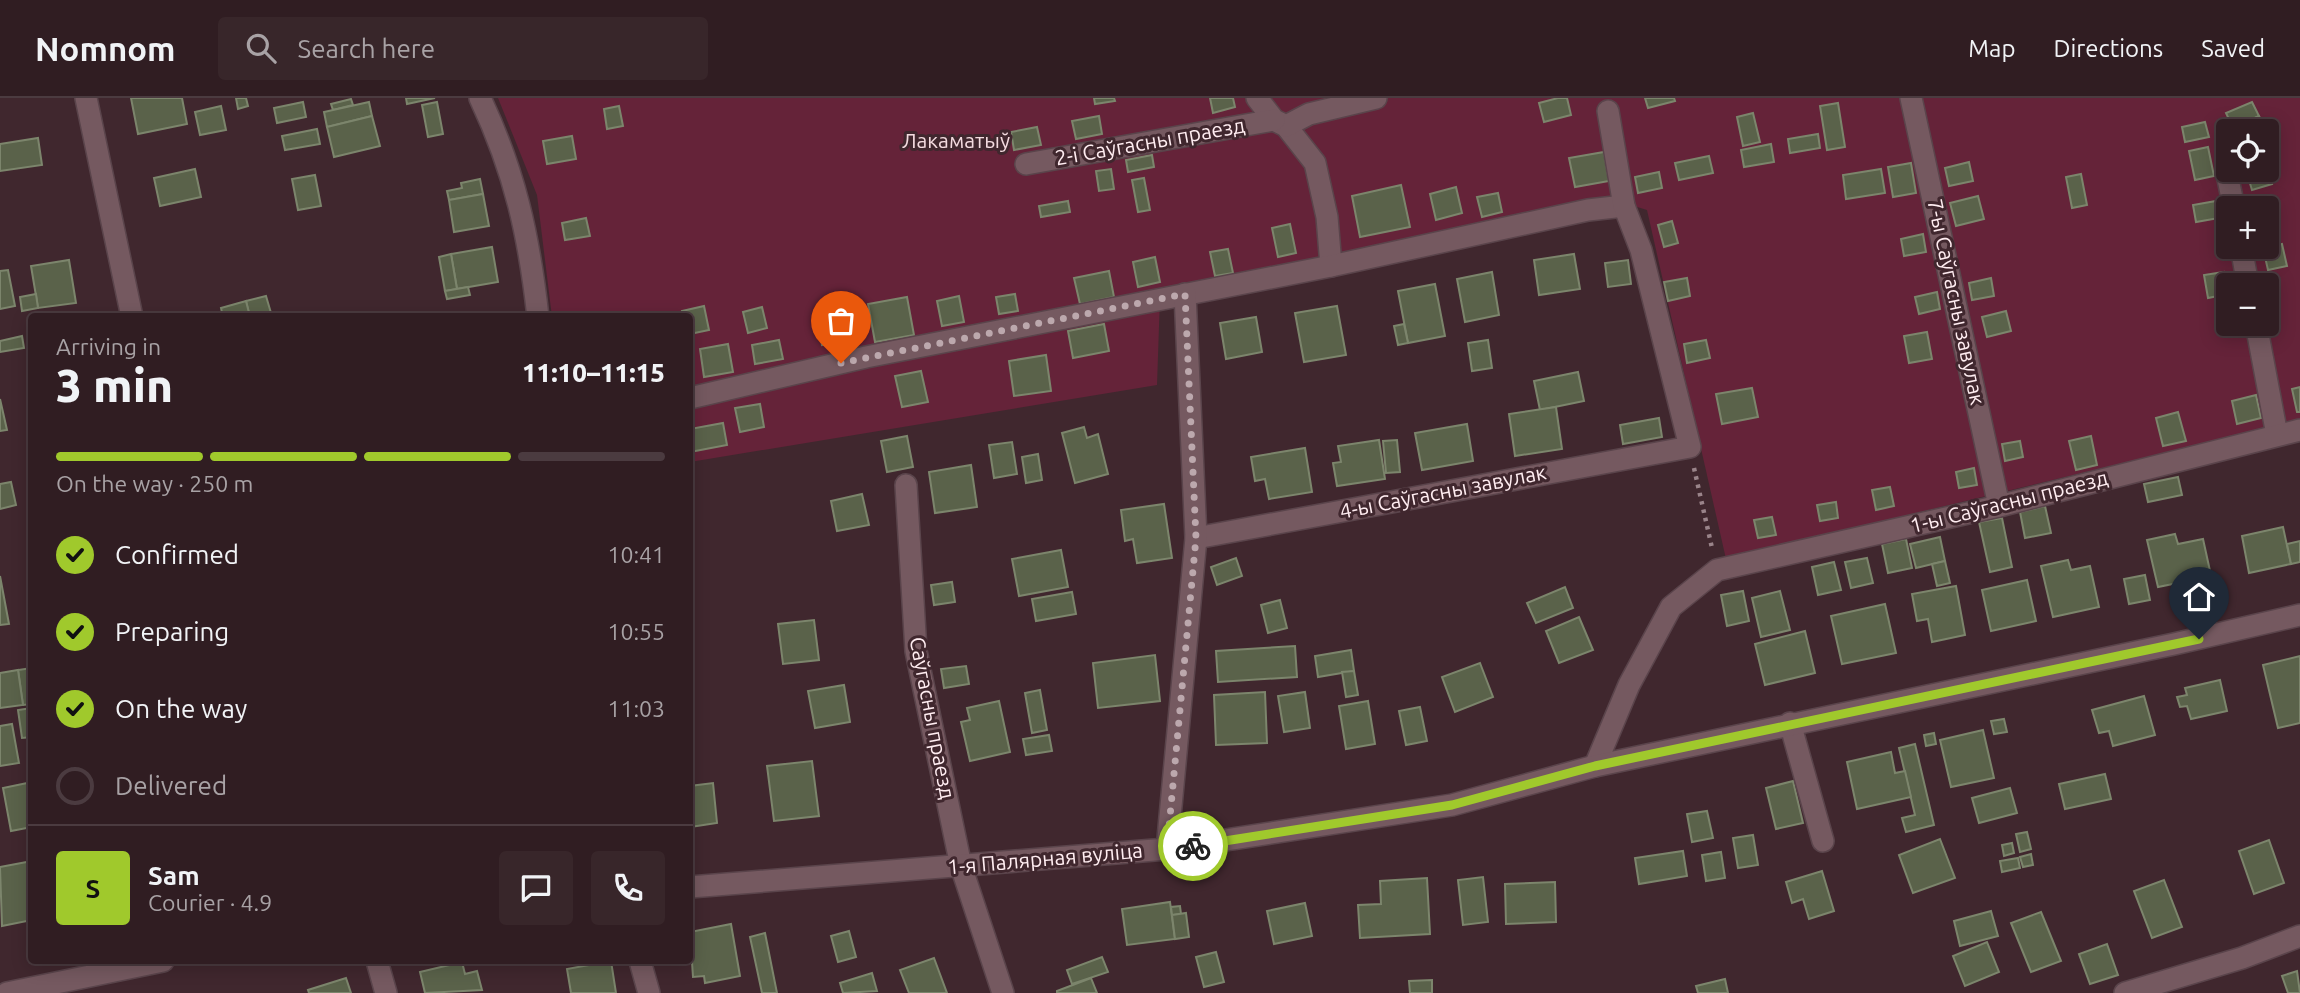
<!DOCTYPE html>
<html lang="en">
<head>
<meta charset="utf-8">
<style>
  body { margin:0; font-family:Ubuntu,sans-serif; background:#38262a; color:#f1f3f6; height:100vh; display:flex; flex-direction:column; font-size:26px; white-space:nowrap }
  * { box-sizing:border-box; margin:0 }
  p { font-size:23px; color:#a8a2a5 }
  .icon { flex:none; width:38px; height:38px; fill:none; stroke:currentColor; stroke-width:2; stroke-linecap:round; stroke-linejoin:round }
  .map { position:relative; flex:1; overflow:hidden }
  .details { position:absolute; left:28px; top:215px; width:665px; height:651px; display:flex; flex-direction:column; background:#301d22; border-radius:7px; box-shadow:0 4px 18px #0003,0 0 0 2px #4b3b40 }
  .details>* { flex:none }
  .controls { position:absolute; left:2216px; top:21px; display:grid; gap:14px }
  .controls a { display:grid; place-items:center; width:63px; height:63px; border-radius:7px; background:#301d22; box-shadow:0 4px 18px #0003,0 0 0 2px #4b3b40; font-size:35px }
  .pin { position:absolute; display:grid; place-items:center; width:60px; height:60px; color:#fff; margin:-72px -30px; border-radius:50% 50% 50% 0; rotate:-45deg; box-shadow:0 0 7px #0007 }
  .pin .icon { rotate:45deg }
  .courier { position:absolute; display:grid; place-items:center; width:70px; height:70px; margin:-35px; border:5px solid #a0c92c; border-radius:50%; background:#fff; color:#222; box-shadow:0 2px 9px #0007 }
  .summary em { font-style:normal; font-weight:800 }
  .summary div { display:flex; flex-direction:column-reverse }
  .summary { display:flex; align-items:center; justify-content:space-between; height:119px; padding:0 28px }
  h1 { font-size:46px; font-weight:800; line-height:52px }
  .bar { display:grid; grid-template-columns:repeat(4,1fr); gap:10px 7px; align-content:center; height:84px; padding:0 28px }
  .bar i { height:9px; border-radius:5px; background:#4b3b40 }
  .bar .on { background:#a0c92c }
  .bar p { grid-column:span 4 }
  .line { display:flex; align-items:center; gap:18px; padding:0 28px; border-top:2px solid #4b3b40 }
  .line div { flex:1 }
  .round { display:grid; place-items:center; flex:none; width:74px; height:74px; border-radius:7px; background:#38262a }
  ol { padding:0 28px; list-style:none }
  li { display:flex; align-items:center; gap:21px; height:77px }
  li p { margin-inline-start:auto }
  li .icon { padding:7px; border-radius:50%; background:#a0c92c; color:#111; stroke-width:4 }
  li:last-child { color:#a8a2a5 }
  li i { width:38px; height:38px; border:4px solid #4b3b40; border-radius:50% }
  header { display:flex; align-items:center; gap:42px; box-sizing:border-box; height:98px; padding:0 35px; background:#301d22; border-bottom:2px solid #4b3b40 }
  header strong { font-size:33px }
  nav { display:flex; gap:38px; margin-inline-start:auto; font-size:24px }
  .search { width:490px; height:63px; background:#38262a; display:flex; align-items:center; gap:18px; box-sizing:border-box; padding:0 24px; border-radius:7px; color:#a8a2a5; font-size:26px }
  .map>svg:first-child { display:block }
  .green { fill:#652339; fill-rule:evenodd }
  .building { fill:#5a624a; stroke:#7c856c; stroke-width:2 }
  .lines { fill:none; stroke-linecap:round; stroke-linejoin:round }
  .minor-casing { stroke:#5a444b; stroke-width:24 }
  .path { stroke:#9a848a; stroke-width:4.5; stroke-dasharray:3.5 5; stroke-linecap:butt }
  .minor { stroke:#755960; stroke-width:21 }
  .done { stroke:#bca8ad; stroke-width:7; stroke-dasharray:0 12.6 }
  .route { stroke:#a0c92c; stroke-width:9 }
  .labels { text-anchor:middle; stroke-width:6; stroke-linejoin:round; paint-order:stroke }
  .park-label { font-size:21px; fill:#f4dbe0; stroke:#40272e }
  .street-label { font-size:21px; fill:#ffedf1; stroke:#40272e }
</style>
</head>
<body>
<header>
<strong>Nomnom</strong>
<div class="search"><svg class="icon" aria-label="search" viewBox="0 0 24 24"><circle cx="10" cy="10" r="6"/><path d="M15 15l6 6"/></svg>Search here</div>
<nav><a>Map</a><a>Directions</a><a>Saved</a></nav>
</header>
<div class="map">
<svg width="2300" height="895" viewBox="0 0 2300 895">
  <rect width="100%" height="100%" fill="#40272e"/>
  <!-- green -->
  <path class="green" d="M498 0H2300V322L1726 461 1647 112 1608 100 1160 199 1157 287 690 364V219H552L537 97ZM2228 33H2266V72H2228ZM2228 110H2266V149H2228ZM2228 187H2266V226H2228Z"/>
  <!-- building -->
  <g class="building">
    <polygon points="131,0 182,0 187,26 138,36"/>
    <polygon points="236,0 246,0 248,8 238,11"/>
    <polygon points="406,0 435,0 407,6"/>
    <polygon points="1094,0 1114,0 1115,3 1095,6"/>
    <polygon points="1210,0 1233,0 1235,9 1213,15"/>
    <polygon points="1558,0 1567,0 1571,17 1544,24 1539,5"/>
    <polygon points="1645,0 1674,0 1675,3 1648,10"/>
    <polygon points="351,1 353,7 333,12 331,6"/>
    <polygon points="303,4 306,19 277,25 274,10"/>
    <polygon points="369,4 372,18 327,29 324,14"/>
    <polygon points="437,4 443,36 428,39 422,7"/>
    <polygon points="2252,4 2259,18 2233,30 2226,15"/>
    <polygon points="1838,5 1845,49 1827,52 1820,8"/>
    <polygon points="221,8 226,32 200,37 195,14"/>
    <polygon points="619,8 623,28 607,31 604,11"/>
    <polygon points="1753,15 1760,44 1743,48 1737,19"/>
    <polygon points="372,18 380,48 334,59 327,29"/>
    <polygon points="1099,18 1102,36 1076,41 1072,23"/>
    <polygon points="2259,18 2266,33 2234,33 2233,30"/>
    <polygon points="2205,24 2209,39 2185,44 2182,29"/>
    <polygon points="1037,29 1041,47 1014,52 1011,34"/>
    <polygon points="317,31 320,46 285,52 282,38"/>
    <polygon points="1818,36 1820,50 1790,55 1788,41"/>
    <polygon points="572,38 576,61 547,66 543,43"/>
    <polygon points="38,40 42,67 0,73 0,46"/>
    <polygon points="1771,46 1774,64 1744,69 1741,52"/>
    <polygon points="2208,49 2214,78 2195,82 2189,53"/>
    <polygon points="1604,54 1609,83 1575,89 1569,60"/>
    <polygon points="1152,57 1154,69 1128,74 1126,62"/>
    <polygon points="1709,58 1713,75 1679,82 1675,65"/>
    <polygon points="1969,64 1973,83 1949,88 1945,70"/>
    <polygon points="1911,65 1916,95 1893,99 1888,69"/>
    <polygon points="2266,67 2272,86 2252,92 2246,72 2266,72"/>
    <polygon points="195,71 201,99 160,108 154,80"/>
    <polygon points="1111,71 1114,91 1099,93 1096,73"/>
    <polygon points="1881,71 1885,95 1846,101 1843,77"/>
    <polygon points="1659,74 1662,90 1638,95 1635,79"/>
    <polygon points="2081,76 2087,107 2072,110 2066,79"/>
    <polygon points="315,77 321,108 298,112 292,81"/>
    <polygon points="1144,80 1150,112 1138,114 1132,82"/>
    <polygon points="480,81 483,96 449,102 447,93 462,90 461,85"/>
    <polygon points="1401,87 1410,129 1360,139 1352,98"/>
    <polygon points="1456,89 1462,115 1436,122 1430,96"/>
    <polygon points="1498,95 1502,114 1482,119 1477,99"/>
    <polygon points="483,96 489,128 454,134 449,102"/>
    <polygon points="1978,98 1984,121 1956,128 1950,105"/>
    <polygon points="1068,103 1070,114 1041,119 1039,108"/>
    <polygon points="2216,103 2219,120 2196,124 2193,107"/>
    <polygon points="586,120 590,138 565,142 562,125"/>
    <polygon points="1672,123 1678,145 1664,149 1658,127"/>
    <polygon points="1290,126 1296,155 1278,159 1272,130"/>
    <polygon points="1923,136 1926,154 1904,158 1901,141"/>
    <polygon points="2282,146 2287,168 2268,172 2263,150"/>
    <polygon points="492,149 498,184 457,191 451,156"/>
    <polygon points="1228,151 1233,175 1215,178 1210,154"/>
    <polygon points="451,156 457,191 445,193 439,159"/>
    <polygon points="1574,156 1580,191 1539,197 1534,162"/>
    <polygon points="1155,159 1160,184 1138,189 1133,164"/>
    <polygon points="69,162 76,205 38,210 31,168"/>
    <polygon points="1628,162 1631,186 1608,189 1605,165"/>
    <polygon points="8,172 15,208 0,211 0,173"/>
    <polygon points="1109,173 1114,199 1080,206 1074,180"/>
    <polygon points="1492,174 1499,217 1465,224 1457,181"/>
    <polygon points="2224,174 2228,196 2208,200 2204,177"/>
    <polygon points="1687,180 1690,198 1668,203 1664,184"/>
    <polygon points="1991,180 1994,198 1972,202 1969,185"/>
    <polygon points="1435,186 1445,238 1408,245 1398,193"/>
    <polygon points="468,189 470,197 447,201 445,193"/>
    <polygon points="1937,194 1940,211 1919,216 1915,199"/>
    <polygon points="36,196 38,210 22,213 20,199"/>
    <polygon points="1015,196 1018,213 999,216 996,199"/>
    <polygon points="266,198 271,215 250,219 246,203"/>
    <polygon points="959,198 964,224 942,228 937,203"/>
    <polygon points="907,199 914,237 875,244 868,206"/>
    <polygon points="246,203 250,219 223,219 221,210"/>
    <polygon points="704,208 709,232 690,236 690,219 683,219 682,213"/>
    <polygon points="1337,208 1346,257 1304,264 1295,215"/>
    <polygon points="762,209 767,230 748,235 743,214"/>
    <polygon points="2006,213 2011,233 1987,239 1982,219"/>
    <polygon points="1256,219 1262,254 1226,261 1220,225"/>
    <polygon points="1104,226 1109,253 1073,260 1068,233"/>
    <polygon points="1404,226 1408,245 1398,247 1394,228"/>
    <polygon points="839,227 842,244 822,247 819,230"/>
    <polygon points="1927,234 1932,261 1909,265 1904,238"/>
    <polygon points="22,238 24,250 0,254 0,243"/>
    <polygon points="779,242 783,261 755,266 752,247"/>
    <polygon points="1488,242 1492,270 1472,273 1468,245"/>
    <polygon points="1706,242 1710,260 1687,265 1684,246"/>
    <polygon points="728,246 733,274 704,279 700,251"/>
    <polygon points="1046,257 1051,293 1014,298 1009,263"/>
    <polygon points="921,273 928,304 902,309 895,278"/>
    <polygon points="1578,274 1584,303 1540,312 1534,283"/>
    <polygon points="2300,289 2300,314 2297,314 2292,291"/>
    <polygon points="1752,290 1758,319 1722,326 1716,296"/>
    <polygon points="2256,297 2261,320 2237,326 2232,303"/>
    <polygon points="0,301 7,332 0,333"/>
    <polygon points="760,306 764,329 740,334 735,310"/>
    <polygon points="1556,309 1562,351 1515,358 1509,316"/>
    <polygon points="2178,314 2186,343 2163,348 2156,320"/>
    <polygon points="1659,320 1662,339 1623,346 1620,327"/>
    <polygon points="723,325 727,347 690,354 690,331"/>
    <polygon points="1467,326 1473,363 1422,372 1415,335"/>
    <polygon points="1084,329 1087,340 1098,336 1108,376 1075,385 1062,335"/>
    <polygon points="907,338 913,369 887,374 881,343"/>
    <polygon points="2091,338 2097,367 2076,372 2069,343"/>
    <polygon points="1379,342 1385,381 1337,388 1333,365 1341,364 1338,348"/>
    <polygon points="1397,342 1400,374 1386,375 1383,343"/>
    <polygon points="2020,343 2023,359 2005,363 2002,346"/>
    <polygon points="1012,344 1017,376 994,380 989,347"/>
    <polygon points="1305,350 1312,394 1269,401 1265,381 1255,383 1251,359"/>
    <polygon points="1038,356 1042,382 1026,385 1022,359"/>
    <polygon points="971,367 977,409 935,415 929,374"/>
    <polygon points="1974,370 1977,387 1959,390 1956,374"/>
    <polygon points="2178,379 2182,397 2148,404 2144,386"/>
    <polygon points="11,384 16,407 0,411 0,386"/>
    <polygon points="1890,389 1894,408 1876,412 1872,392"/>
    <polygon points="862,396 869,427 837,433 831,403"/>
    <polygon points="1836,404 1838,420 1820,423 1817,407"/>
    <polygon points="1164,406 1172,460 1137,465 1133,441 1125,443 1121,412"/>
    <polygon points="2045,408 2051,435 2025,440 2020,414"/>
    <polygon points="1772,419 1776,437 1758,440 1754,422"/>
    <polygon points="2002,420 2012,469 1990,474 1979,424"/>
    <polygon points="2283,429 2291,466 2249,475 2242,438"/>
    <polygon points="2175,436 2178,446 2203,441 2212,482 2174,490 2173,486 2158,489 2147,442"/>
    <polygon points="1940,439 1945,463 1916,470 1910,446"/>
    <polygon points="1906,441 1912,470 1888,475 1882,446"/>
    <polygon points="2300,443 2300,464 2291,466 2287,446"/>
    <polygon points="1061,452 1068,489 1019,498 1012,461"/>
    <polygon points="1236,460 1242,478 1217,487 1211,469"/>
    <polygon points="1867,460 1873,485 1851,490 1845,464"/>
    <polygon points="2068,462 2071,472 2090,468 2099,509 2053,519 2041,468"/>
    <polygon points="1945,463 1950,485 1937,488 1932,466"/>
    <polygon points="1834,464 1841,492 1818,497 1812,469"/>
    <polygon points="2145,477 2150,502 2129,506 2124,481"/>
    <polygon points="0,478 9,526 0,527"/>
    <polygon points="2027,482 2036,523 1991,533 1982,492"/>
    <polygon points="952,484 955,504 934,507 931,487"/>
    <polygon points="1956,488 1965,537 1932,544 1928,521 1917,523 1912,496"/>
    <polygon points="1565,489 1573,510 1536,525 1527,505"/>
    <polygon points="1743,493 1749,523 1727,528 1721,497"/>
    <polygon points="1780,493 1790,532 1761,539 1752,500"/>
    <polygon points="1072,494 1076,516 1036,523 1032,501"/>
    <polygon points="1280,502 1287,530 1268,535 1261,507"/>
    <polygon points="1885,506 1896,555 1842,566 1831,518"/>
    <polygon points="1579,519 1593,552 1559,565 1546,533"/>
    <polygon points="814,522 819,562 783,566 778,526"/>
    <polygon points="1805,533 1815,575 1765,587 1755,546"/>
    <polygon points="1295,548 1297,579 1218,584 1216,553"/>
    <polygon points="1351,552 1354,573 1318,579 1315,558"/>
    <polygon points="1155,557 1160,603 1098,610 1093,565"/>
    <polygon points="2300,558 2300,625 2278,630 2263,567"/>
    <polygon points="1480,565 1493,599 1455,614 1442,579"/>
    <polygon points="966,568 969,586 944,590 941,571"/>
    <polygon points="32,570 32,606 23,607 18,572"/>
    <polygon points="18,572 23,607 0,610 0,575"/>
    <polygon points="1354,573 1358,597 1346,599 1342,574"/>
    <polygon points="2220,582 2227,613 2191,621 2187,608 2180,609 2177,599 2187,597 2185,590"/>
    <polygon points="844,587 850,624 815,630 808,593"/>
    <polygon points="1040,592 1047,632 1032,635 1025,595"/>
    <polygon points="1265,594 1267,645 1216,647 1214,597"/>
    <polygon points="1305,594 1310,630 1284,634 1278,598"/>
    <polygon points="2144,598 2155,637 2113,648 2109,633 2099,635 2092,612"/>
    <polygon points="999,603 1010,654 970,663 961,624 970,622 967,610"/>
    <polygon points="1368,603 1375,646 1346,651 1339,608"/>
    <polygon points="1420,609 1427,643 1406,647 1399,613"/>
    <polygon points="32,610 32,639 22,640 18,612"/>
    <polygon points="2004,621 2007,634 1994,636 1991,623"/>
    <polygon points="12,626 19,665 0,668 0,628"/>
    <polygon points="1983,632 1994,680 1951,689 1940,642"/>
    <polygon points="1934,635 1936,646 1926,648 1924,637"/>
    <polygon points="1049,637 1052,653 1026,657 1023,641"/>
    <polygon points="1915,646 1934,727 1906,734 1902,720 1915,717 1899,650"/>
    <polygon points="1891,654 1895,675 1905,673 1911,699 1857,711 1847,664"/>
    <polygon points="812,663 819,718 774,723 767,668"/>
    <polygon points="2105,676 2111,701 2065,711 2059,686"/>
    <polygon points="1793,683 1803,725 1776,731 1766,690"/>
    <polygon points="32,684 32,729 11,733 3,690"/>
    <polygon points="713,685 717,725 690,729 690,688"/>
    <polygon points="2010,690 2017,715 1979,725 1972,700"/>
    <polygon points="1707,713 1713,740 1692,744 1687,716"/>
    <polygon points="2027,734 2031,751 2020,754 2016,736"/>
    <polygon points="1753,737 1758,767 1738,770 1733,740"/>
    <polygon points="1940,741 1955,780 1913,795 1899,757"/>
    <polygon points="2269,742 2284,785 2254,796 2239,753"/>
    <polygon points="2012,745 2014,755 2004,758 2002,747"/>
    <polygon points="1683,753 1687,778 1639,786 1635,760"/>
    <polygon points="1721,754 1725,780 1706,783 1702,757"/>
    <polygon points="2031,756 2033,767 2023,769 2020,759"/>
    <polygon points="2018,760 2020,770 2002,774 2000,763"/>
    <polygon points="32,763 32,822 2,828 0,769"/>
    <polygon points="1822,773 1834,813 1809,821 1803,801 1792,805 1786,784"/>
    <polygon points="1483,779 1488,824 1463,827 1458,782"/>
    <polygon points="1427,780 1430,836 1360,840 1358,807 1381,806 1380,783"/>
    <polygon points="2164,782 2182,829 2152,840 2134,793"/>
    <polygon points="1555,784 1556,824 1506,826 1505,786"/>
    <polygon points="1170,804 1175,841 1127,847 1122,811"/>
    <polygon points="1305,805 1312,838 1274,846 1267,813"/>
    <polygon points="1180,808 1181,816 1172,817 1171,809"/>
    <polygon points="1991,813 1998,838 1960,848 1954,823"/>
    <polygon points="2041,814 2061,863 2031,874 2011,825"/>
    <polygon points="1186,815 1189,839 1175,841 1172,817"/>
    <polygon points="731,826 740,878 705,885 704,878 693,879 690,834"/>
    <polygon points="849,833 856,859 838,864 831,838"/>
    <polygon points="765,835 777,895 762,895 750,839"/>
    <polygon points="1987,844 1999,874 1965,888 1953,858"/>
    <polygon points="2107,846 2118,877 2090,886 2079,856"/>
    <polygon points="1216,854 1224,884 1204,889 1196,859"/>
    <polygon points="1102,859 1108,874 1072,886 1067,872"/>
    <polygon points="934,860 947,895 909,895 900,872"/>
    <polygon points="611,863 616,895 571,895 567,871"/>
    <polygon points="462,864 465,876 477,873 482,892 425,895 420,874"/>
    <polygon points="2297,873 2300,895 2288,895 2282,878"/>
    <polygon points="872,875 877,893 843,895 840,885"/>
    <polygon points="346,880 351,895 309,895 308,892"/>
    <polygon points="1091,880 1097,895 1057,895 1057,893"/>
    <polygon points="1725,881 1728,895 1698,895 1696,888"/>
    <polygon points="1432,882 1432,895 1410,895 1409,883"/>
  </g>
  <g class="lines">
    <!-- minor casing -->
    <g class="minor-casing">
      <g id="minor">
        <polyline points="86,0 132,219"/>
        <path d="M480 0C515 74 529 138 538 219"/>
        <polyline points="1257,0 1274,22 1286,28 1315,65 1327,119 1331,168"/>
        <polyline points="1911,0 1999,408"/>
        <polyline points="1286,28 1309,16 1376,0"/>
        <polyline points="1026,66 1274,22"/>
        <polyline points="2226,71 2234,110"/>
        <polyline points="2241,149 2248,187"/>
        <polyline points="2256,226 2277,337"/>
        <polyline points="690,300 866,259 1331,168 1588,112 1624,108"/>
        <polyline points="906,387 916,553 961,768 1003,895"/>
        <polyline points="1196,440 1690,349 1641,152 1624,108 1608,13"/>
        <polyline points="1790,625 1823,743"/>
        <polyline points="1595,668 1629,587 1671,509 1717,472 1999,408 2300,332"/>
        <polyline points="1167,751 1196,440 1185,196"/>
        <polyline points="690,789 1167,751 1452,707 1595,668 2174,546 2300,517"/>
        <polyline points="377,863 386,895"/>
        <polyline points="640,863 649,895"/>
        <polyline points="7,895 163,863"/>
        <polyline points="2125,895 2242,860 2300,838"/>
      </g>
    </g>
    <!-- path -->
    <polyline class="path" points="1694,370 1712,450"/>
    <!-- minor -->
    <use href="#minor" class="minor"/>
  </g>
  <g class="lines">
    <!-- done -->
    <polyline class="done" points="841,265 1185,196 1196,440 1167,751 1193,748"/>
    <!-- route -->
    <polyline class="route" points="1193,748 1452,707 1595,668 2199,541"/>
  </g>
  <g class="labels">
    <!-- park labels -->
    <g class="park-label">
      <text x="956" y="50">Лакаматыў</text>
    </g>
    <!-- street labels -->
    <g class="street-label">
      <text transform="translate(1150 44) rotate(-10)" y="7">2-і Саўгасны праезд</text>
      <text transform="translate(1956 204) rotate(78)" y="7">7-ы Саўгасны завулак</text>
      <text transform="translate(1443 394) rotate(-11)" y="7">4-ы Саўгасны завулак</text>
      <text transform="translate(2009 404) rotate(-14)" y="7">1-ы Саўгасны праезд</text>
      <text transform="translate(932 620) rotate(79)" y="7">Саўгасны праезд</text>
      <text transform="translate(1045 761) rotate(-5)" y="7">1-я Палярная вуліца</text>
    </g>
  </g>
</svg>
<div class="controls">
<a><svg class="icon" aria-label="locate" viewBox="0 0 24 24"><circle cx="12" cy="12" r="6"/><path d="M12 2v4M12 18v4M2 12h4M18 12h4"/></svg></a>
<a>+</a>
<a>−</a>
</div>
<div class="pin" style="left:841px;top:265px;background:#ea580c"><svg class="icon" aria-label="bag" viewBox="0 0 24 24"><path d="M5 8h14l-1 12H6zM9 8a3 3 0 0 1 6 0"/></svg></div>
<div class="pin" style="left:2199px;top:541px;background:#1f2937"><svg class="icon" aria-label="home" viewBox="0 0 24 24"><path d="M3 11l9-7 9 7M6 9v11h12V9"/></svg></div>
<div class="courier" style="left:1193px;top:748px"><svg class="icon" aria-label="bike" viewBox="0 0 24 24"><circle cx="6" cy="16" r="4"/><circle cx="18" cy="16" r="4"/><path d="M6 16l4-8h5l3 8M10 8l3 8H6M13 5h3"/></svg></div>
<section class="details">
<div class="summary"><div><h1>3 min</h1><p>Arriving in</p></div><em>11:10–11:15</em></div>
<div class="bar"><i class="on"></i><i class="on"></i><i class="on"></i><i></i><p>On the way · 250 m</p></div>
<ol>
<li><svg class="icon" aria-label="check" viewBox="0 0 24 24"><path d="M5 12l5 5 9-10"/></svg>Confirmed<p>10:41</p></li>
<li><svg class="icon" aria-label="check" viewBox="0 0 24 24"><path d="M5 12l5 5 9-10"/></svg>Preparing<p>10:55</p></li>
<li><svg class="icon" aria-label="check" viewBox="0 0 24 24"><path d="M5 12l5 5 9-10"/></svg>On the way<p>11:03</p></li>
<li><i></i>Delivered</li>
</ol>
<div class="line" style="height:126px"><b class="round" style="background:#a0c92c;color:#111">S</b><div><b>Sam</b><p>Courier · 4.9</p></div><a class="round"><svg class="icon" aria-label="chat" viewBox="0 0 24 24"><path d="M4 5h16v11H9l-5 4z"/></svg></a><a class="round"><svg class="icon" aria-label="phone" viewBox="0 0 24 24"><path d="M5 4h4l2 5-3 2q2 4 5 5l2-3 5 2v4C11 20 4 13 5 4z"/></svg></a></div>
</section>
</div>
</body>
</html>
